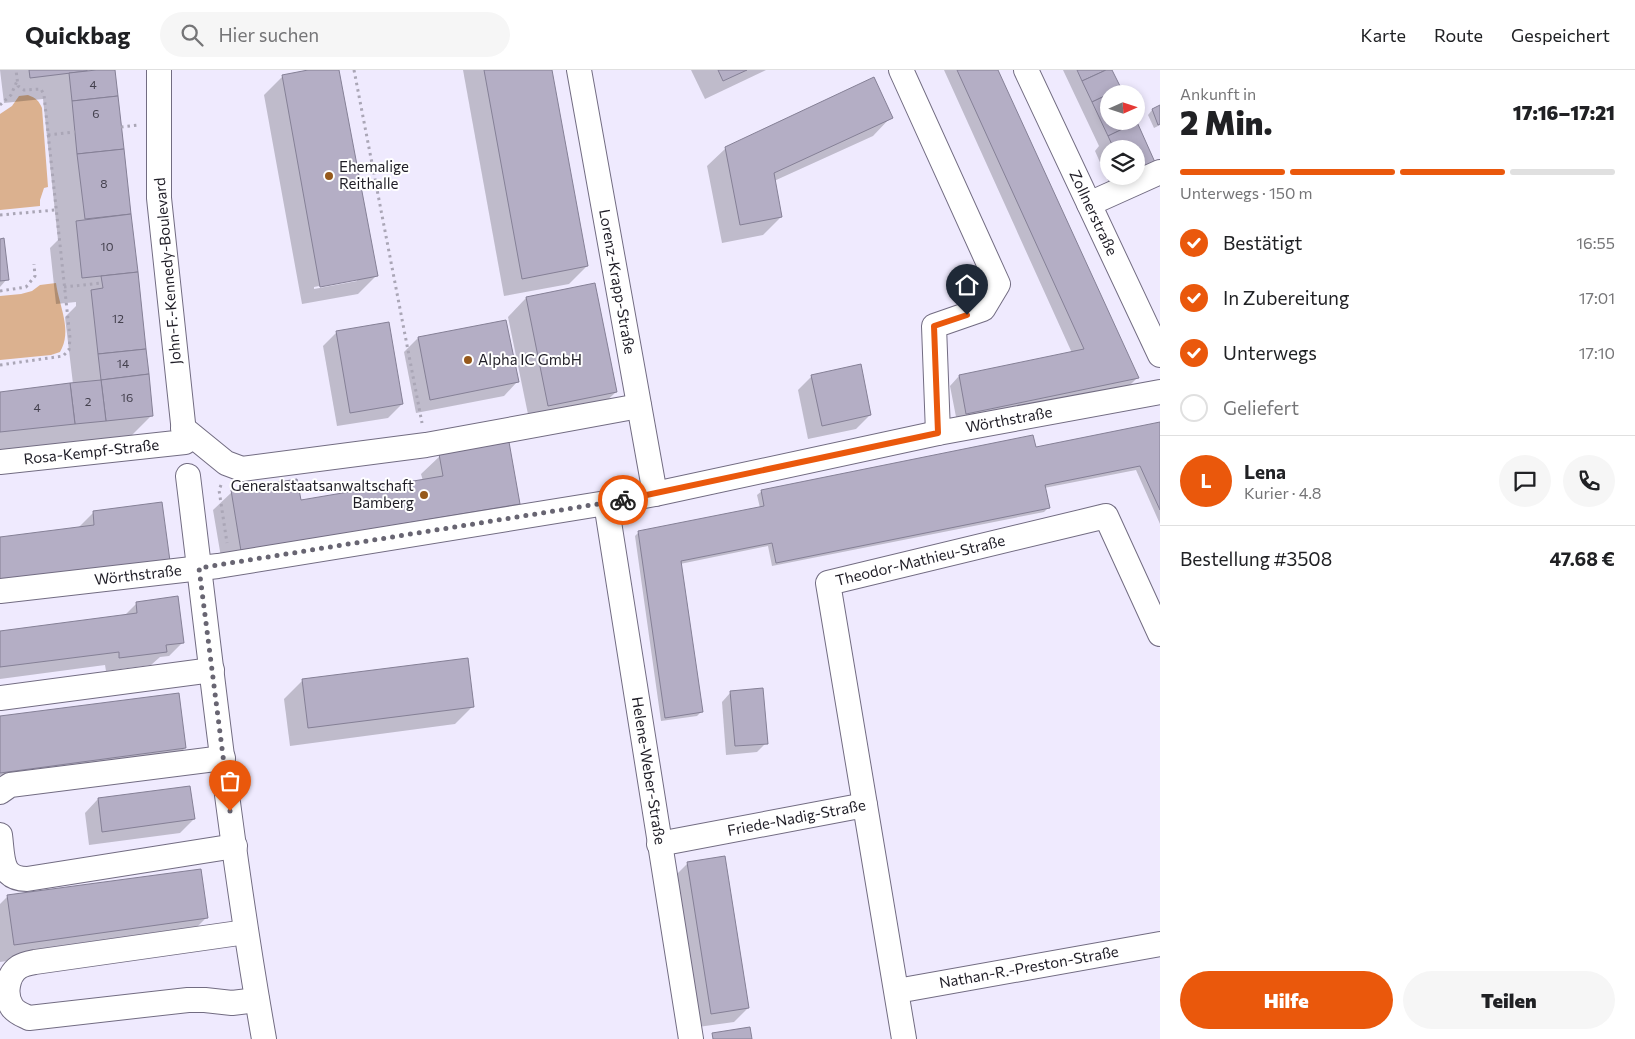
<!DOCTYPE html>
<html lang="de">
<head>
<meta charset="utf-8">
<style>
  body { margin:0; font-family:Commissioner,sans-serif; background:#f6f6f6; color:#202124; height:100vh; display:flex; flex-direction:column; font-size:19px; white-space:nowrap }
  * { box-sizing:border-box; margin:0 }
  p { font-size:16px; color:#757577 }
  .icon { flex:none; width:28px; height:28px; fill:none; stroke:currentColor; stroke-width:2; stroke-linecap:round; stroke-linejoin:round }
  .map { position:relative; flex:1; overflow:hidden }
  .drawer { display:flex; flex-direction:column; background:#fff; width:475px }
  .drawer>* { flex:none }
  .needle { width:32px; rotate:87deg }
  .buttons { position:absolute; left:1100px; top:15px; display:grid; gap:10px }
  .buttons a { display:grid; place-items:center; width:45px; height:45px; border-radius:50%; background:#fff; box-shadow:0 2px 8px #0003; font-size:25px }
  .pin { position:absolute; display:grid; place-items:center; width:42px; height:42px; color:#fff; margin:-51px -21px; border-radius:50% 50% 50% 0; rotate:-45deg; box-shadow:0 0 5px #0007 }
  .pin .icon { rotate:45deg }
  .courier { position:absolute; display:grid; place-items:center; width:50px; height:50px; margin:-25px; border:4px solid #ea580c; border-radius:50%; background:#fff; color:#222; box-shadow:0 1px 6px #0007 }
  .head em { font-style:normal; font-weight:800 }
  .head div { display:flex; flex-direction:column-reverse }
  .head { display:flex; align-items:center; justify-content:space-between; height:85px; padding:0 20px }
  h1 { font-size:32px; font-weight:800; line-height:38px }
  .bar { display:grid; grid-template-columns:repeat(4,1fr); gap:8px 5px; align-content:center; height:60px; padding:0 20px }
  .bar i { height:6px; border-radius:4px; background:#e0e0e0 }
  .bar .current { background:#ea580c }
  .bar p { grid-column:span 4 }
  .line { display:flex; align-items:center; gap:12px; padding:0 20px; border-top:1px solid #e0e0e0 }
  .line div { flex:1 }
  .round { display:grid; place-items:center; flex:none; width:52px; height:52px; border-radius:26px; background:#f6f6f6 }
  ol { padding:0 20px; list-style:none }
  li { display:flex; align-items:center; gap:15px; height:55px }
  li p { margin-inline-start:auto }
  li .icon { padding:5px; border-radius:50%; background:#ea580c; color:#fff; stroke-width:4 }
  li:last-child { color:#757577 }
  li i { width:28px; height:28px; border:2px solid #e0e0e0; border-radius:50% }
  .primary-button { display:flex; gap:10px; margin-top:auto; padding:10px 20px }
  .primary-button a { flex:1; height:58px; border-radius:30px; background:#ea580c; color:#fff; font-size:20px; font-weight:800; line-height:58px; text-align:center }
  .primary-button a+a { background:#f6f6f6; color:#202124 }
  header { display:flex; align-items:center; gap:30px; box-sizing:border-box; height:70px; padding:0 25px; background:#fff; border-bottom:1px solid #e0e0e0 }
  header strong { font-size:24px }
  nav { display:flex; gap:28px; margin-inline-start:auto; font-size:18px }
  .search { width:350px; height:45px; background:#f6f6f6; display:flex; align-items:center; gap:12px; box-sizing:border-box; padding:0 18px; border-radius:28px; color:#757577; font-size:19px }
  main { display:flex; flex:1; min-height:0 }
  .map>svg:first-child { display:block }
  .green { fill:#dbb18f }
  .shadow { fill:#0003; fill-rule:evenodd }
  .building { fill:#b4aec5; stroke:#858096 }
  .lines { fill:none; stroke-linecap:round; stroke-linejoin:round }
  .minor-casing { stroke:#726c82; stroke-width:26 }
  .path { stroke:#aaa6b6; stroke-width:3; stroke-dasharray:2.5 4; stroke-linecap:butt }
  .minor { stroke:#fff; stroke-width:24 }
  .done { stroke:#686572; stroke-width:5; stroke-dasharray:0 9 }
  .route { stroke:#ea580c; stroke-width:6 }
  .poi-dot { fill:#96591c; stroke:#fff; stroke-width:2 }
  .labels { text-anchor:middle; stroke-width:4; stroke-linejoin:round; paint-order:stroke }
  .number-label { font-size:12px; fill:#44414e }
  .poi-label { font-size:15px; fill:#1f1d26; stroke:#fff; text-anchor:start }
  .street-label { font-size:15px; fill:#1f1d26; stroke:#fff }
</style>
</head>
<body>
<header>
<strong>Quickbag</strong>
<div class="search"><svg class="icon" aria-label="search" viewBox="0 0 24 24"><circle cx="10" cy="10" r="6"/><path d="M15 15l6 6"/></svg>Hier suchen</div>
<nav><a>Karte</a><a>Route</a><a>Gespeichert</a></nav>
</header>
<main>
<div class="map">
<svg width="1160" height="969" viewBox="0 0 1160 969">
  <rect width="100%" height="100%" fill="#efeafe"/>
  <!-- green -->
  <g class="green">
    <path d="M28 25C36 28 39 31 42 38L48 117 44 118 40 130V136L0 140V44L12 36 19 26Z"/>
    <path d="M56 213C59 236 73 261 60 282L51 285 0 290V226L21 224 32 221 40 215Z"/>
  </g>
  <!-- shadow -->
  <g class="shadow">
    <polygon points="0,0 113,0 152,345 126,371 0,385 0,323 73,314 65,247 76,236 76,232 56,234 50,178 58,170 43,29 4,33"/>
    <path d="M315 0H338L376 206 358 224 302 234 264 25 282 7ZM357 209V211L314 219V217Z"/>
    <polygon points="463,0 551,0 587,196 569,214 504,226"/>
    <polygon points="691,0 766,0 705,29"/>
    <polygon points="944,0 997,0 1137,308 1128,317 957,352 950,316 959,306 1072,283"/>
    <path d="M1063 0H1111L1122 24H1109V51L1157 99 1115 126 1095 81 1099 76ZM1109 79H1136V106H1109Z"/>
    <polygon points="1160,37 1160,55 1154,58 1148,45 1152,40"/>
    <polygon points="891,47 873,66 774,111 781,147 763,165 722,173 707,96 726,78"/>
    <polygon points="0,170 7,209 0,217"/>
    <polygon points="526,228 616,322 597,340 530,354 508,247"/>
    <polygon points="505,251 517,312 504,326 416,343 404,282 418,268"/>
    <polygon points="337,262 402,334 388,348 337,356 323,276"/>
    <polygon points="812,306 870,345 856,359 808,369 798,320"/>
    <polygon points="1160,353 1160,454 1136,400 1044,418 1048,438 1044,442 772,496 768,476 680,494 701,642 697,646 661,651 635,466 639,462 760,438 757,425 762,421 1035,379"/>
    <polygon points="440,386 519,433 500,452 223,499 213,440 232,422 300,432 423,411 421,404"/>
    <polygon points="161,434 0,529 0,469 77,459 93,443"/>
    <polygon points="137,533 183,572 169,586 160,587 151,595 106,601 105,595 0,609 0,562 124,546"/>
    <polygon points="302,611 473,636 455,654 290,676 284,629"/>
    <polygon points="731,622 766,673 757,682 726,685 722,632"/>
    <polygon points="0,648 185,678 167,696 0,718"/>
    <polygon points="98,729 194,749 180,763 89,775 85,743"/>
    <polygon points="688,793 748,938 734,952 698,957 674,807"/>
    <polygon points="8,826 206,848 188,866 0,892 0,834"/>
  </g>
  <!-- building -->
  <g class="building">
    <polygon points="29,0 87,0 87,1 30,8"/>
    <polygon points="96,0 115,0 118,26 72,31 69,3"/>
    <polygon points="308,0 339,0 378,206 320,217 282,5"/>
    <polygon points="484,0 552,0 588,196 522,209"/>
    <polygon points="718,0 747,0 723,11"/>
    <polygon points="957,0 998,0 1139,308 966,344 959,305 1084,279"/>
    <polygon points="1077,0 1106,0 1082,11"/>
    <polygon points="1106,0 1112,0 1121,18 1092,32 1082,11"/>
    <polygon points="874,7 893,48 774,103 782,147 740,155 725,77"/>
    <polygon points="1109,24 1109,51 1136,51 1137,52 1108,66 1092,32"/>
    <polygon points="118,26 124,79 77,84 72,31"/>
    <polygon points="1160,35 1160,54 1158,55 1152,39"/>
    <polygon points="1137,52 1158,99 1136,106 1136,79 1114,79 1108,66"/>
    <polygon points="124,79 131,144 85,149 77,84"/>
    <polygon points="131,144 138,202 82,208 76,151"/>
    <polygon points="4,168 9,210 0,211 0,169"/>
    <polygon points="138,202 146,279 98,284 91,220 103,218 101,206"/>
    <polygon points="595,213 617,322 548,336 526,227"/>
    <polygon points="506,250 519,312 430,330 418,267"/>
    <polygon points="389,252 403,334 350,343 336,261"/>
    <polygon points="146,279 149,304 101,310 98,284"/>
    <polygon points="861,294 871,345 822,356 811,305"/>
    <polygon points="149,304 153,346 106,351 101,310"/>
    <polygon points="101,310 106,351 75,354 70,313"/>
    <polygon points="70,313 75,354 0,362 0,322"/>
    <polygon points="1160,352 1160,440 1140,396 1045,415 1050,438 776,493 772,473 681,491 703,642 665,648 638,461 764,436 761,420 1033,365 1036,377"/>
    <polygon points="509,372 520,434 241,481 231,420 297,409 301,430 443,406 439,384"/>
    <polygon points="162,432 170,491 0,513 0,467 94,455 93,441"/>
    <polygon points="178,526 184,573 166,575 167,582 119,588 119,582 0,597 0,561 137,543 136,532"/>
    <polygon points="468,588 474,637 308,658 302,609"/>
    <polygon points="763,618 768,674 735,676 730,621"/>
    <polygon points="179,623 186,678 0,703 0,646"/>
    <polygon points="190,716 195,749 102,762 98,728"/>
    <polygon points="725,786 749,938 711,944 687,792"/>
    <polygon points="201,799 208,848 14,875 7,825"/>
    <polygon points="750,957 752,969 713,969 712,963"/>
  </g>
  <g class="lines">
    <!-- minor casing -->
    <g class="minor-casing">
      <g id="minor">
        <path id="s1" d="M579 0 655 424"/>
        <polyline points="901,0 998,214 983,239 934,256 938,363"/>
        <path id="s2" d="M1026 0 1160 285"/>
        <polyline points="1089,134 1160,102"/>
        <polyline points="183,358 226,393 242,399 426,375 639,336"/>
        <path id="s3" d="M0 392 185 372 159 128V0"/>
        <path d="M188 406C211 594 231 783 264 969"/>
        <path id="s4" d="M606 433 691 969"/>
        <path id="s5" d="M0 521 218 496 606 433 655 424 938 363 1160 322"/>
        <polyline points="0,628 212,600"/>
        <polyline points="0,722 10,715 223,688"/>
        <path id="s6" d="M865 735 828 513 1106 446 1160 564"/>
        <path d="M0 765C3 788 0 809 27 809L235 776"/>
        <path id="s7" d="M659 774 865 735 904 969"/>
        <path d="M246 862 35 892C30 893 24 894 19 897 7 905 4 925 12 937 16 943 23 945 29 948L188 930H205L232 933 257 930"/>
        <path id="s8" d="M897 921 1160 874"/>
      </g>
    </g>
    <!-- path -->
    <g class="path">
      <polyline points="354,0 422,353"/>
      <polyline points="0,35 11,25 17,11"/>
      <polyline points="121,57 138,55"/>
      <polyline points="48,65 75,62"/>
      <polyline points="0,145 55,140"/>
      <polyline points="64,217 102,213"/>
      <polyline points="0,221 26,217 35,206 34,194"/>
      <polyline points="0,295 63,286 69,280 70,268 44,25 41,19 24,20 18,16 16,0"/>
      <polyline points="221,415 219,420 227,473"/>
    </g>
    <!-- minor -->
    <use href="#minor" class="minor"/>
  </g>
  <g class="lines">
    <!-- done -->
    <polyline class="done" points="230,741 199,498 623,430"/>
    <!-- route -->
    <polyline class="route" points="623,430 938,363 934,256 967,245"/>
  </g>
  <!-- markers -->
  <g class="poi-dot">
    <circle cx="329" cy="106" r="5"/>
    <circle cx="468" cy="290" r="5"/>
    <circle cx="424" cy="425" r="5"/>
  </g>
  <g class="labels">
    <!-- number labels -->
    <g class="number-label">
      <text x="93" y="19">4</text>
      <text x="96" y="48">6</text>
      <text x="104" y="118">8</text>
      <text x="107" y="181">10</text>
      <text x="118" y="253">12</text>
      <text x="123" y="298">14</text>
      <text x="127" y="332">16</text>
      <text x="88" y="336">2</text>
      <text x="37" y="342">4</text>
    </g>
    <!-- poi labels -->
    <g class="poi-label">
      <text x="339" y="102">Ehemalige<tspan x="339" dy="17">Reithalle</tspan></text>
      <text x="478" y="295">Alpha IC GmbH</text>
      <text x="414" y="421" text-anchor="end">Generalstaatsanwaltschaft<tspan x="414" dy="17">Bamberg</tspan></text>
    </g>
    <!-- street labels -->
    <g class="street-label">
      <text dy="5" stroke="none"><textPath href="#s2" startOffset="158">Zollnerstraße</textPath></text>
      <text transform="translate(168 201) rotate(-95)" y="5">John-F.-Kennedy-Boulevard</text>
      <text dy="5" stroke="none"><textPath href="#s1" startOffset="215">Lorenz-Krapp-Straße</textPath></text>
      <text dy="5" stroke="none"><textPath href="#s5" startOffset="1024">Wörthstraße</textPath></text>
      <text dy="5" stroke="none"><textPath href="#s3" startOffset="92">Rosa-Kempf-Straße</textPath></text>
      <text dy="5" stroke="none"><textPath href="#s6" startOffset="320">Theodor-Mathieu-Straße</textPath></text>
      <text dy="5" stroke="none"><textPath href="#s5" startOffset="139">Wörthstraße</textPath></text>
      <text dy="5" stroke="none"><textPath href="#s4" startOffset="271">Helene-Weber-Straße</textPath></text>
      <text dy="5" stroke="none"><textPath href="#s7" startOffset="140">Friede-Nadig-Straße</textPath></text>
      <text dy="5" stroke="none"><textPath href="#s8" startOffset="134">Nathan-R.-Preston-Straße</textPath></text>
    </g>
  </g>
</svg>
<div class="buttons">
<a><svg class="needle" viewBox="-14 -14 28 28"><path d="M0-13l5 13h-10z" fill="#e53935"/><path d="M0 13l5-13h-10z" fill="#757577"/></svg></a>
<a><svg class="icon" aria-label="layers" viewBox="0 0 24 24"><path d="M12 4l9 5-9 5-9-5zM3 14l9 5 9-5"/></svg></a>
</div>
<div class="pin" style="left:230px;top:741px;background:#ea580c"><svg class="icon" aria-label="bag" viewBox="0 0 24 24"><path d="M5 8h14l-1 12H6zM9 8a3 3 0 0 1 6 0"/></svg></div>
<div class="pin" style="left:967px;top:245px;background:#1f2937"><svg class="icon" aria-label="home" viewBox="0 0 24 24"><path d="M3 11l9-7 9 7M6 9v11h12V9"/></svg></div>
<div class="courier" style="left:623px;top:430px"><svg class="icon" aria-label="bike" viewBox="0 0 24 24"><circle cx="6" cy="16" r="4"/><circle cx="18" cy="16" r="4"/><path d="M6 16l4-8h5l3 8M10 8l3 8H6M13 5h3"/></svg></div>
</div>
<section class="drawer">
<div class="head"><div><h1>2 Min.</h1><p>Ankunft in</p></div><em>17:16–17:21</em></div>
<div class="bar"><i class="current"></i><i class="current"></i><i class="current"></i><i></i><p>Unterwegs · 150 m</p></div>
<ol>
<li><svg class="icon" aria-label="check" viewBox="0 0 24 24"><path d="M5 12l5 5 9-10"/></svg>Bestätigt<p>16:55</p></li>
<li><svg class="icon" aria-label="check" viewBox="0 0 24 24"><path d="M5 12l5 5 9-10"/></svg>In Zubereitung<p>17:01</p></li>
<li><svg class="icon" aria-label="check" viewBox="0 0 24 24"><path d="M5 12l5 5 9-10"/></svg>Unterwegs<p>17:10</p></li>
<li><i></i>Geliefert</li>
</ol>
<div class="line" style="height:90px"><b class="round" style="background:#ea580c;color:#fff">L</b><div><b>Lena</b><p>Kurier · 4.8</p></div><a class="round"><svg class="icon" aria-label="chat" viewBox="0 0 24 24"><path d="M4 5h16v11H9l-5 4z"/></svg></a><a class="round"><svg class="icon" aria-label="phone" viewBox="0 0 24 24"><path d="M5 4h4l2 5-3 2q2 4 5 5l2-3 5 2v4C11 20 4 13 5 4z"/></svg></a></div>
<div class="line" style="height:65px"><div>Bestellung #3508</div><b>47.68 €</b></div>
<div class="primary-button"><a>Hilfe</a><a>Teilen</a></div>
</section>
</main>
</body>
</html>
